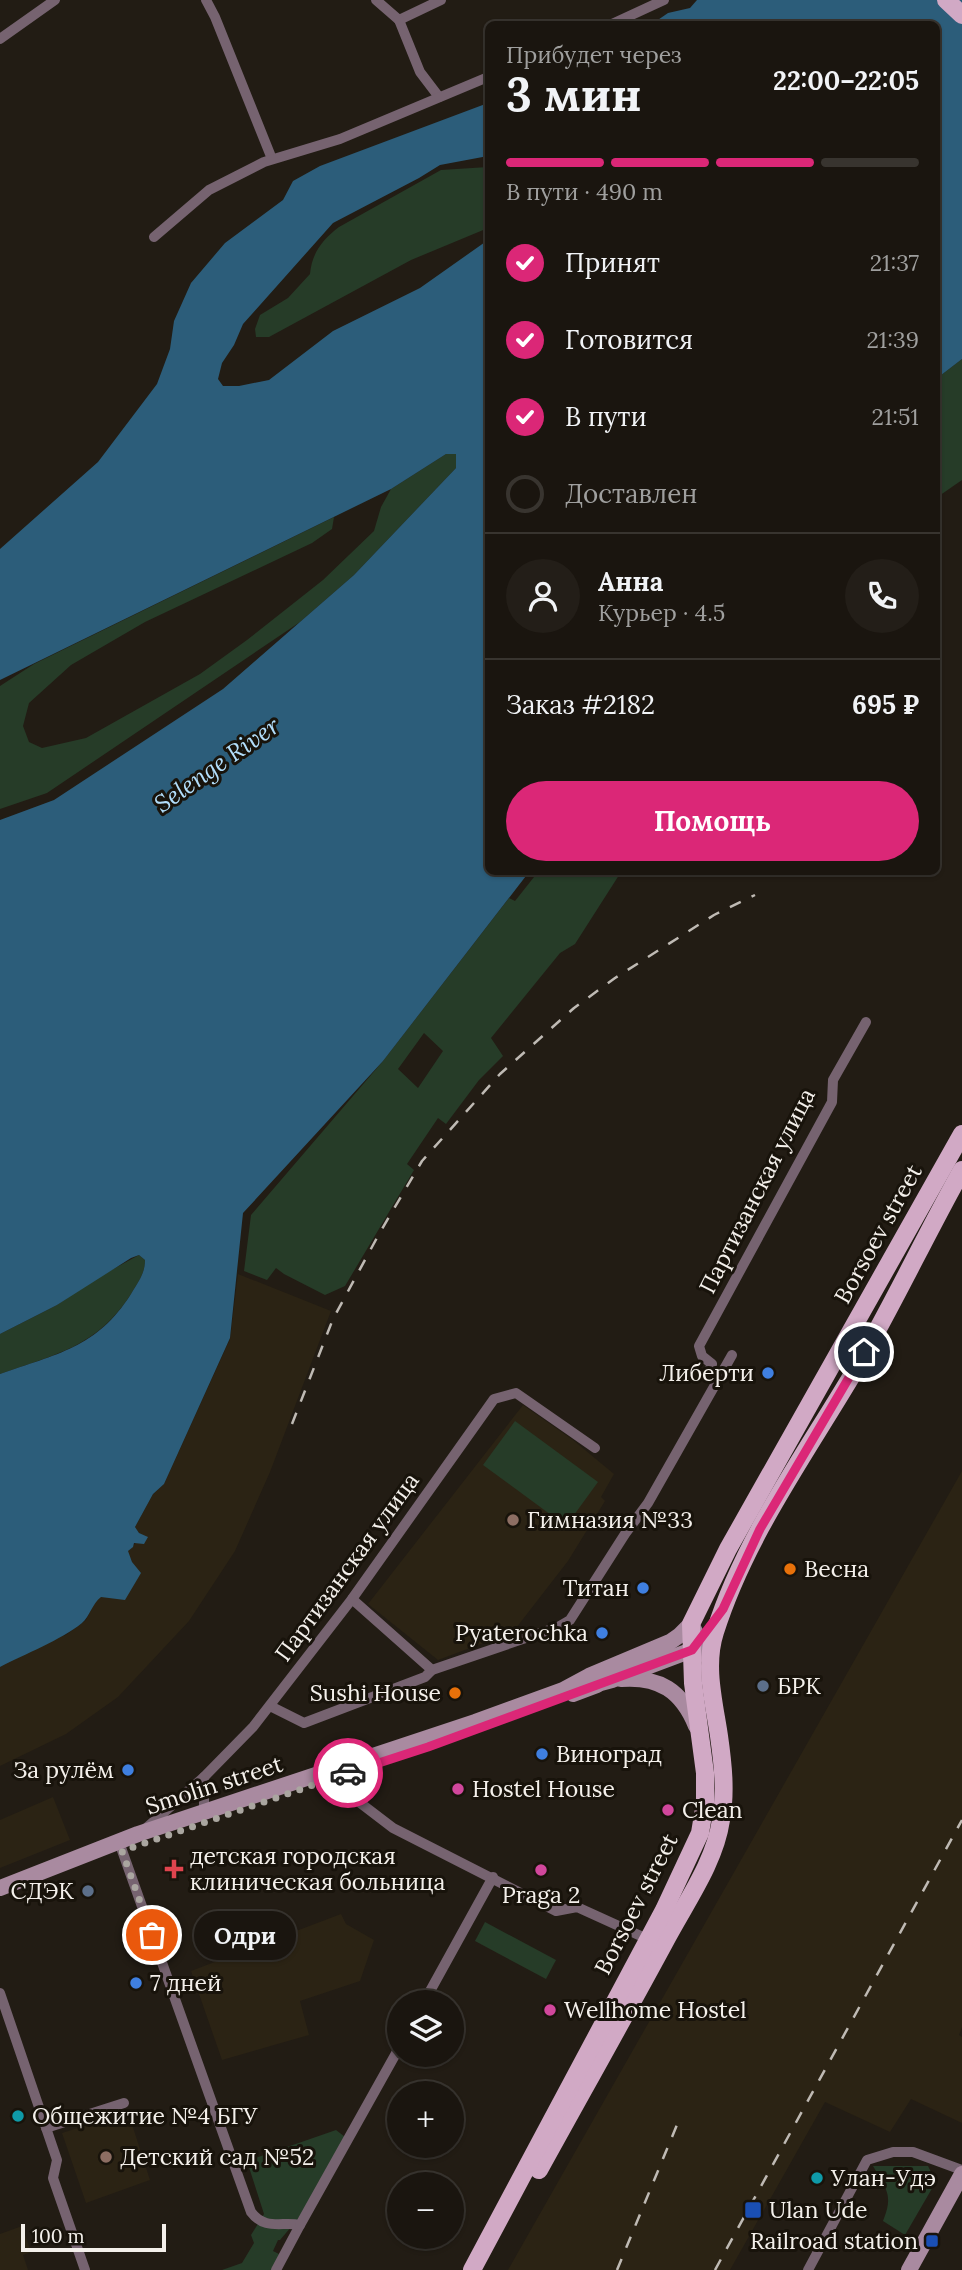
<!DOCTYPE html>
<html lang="ru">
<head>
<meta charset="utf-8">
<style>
  body { margin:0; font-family:Lora,serif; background:#231e18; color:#f1f3f6; height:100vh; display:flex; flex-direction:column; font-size:26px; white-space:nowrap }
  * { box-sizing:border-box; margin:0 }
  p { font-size:23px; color:#9f9f9e }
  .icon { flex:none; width:38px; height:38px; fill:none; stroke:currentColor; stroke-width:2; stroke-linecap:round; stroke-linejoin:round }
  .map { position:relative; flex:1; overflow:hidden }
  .drawer { position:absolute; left:485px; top:21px; width:455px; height:854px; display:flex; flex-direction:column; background:#1a150f; border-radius:10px; box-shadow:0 2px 5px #0004,0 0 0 2px #38342f }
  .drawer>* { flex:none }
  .buttons { position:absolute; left:387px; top:1990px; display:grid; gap:14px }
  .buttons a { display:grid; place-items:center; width:77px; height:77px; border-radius:50%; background:#1a150f; box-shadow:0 2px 5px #0004,0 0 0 2px #38342f; font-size:35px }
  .scale { position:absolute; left:21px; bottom:18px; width:145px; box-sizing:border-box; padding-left:7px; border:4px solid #f4f0eb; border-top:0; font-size:19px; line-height:24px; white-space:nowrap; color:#f4f0eb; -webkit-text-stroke:5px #18130b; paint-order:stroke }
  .pin { position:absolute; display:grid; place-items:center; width:60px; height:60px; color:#fff; margin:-30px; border:4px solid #fff; border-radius:50%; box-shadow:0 2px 7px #0007 }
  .courier { position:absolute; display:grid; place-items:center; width:70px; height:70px; margin:-35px; border:5px solid #db2777; border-radius:50%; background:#fff; color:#222; box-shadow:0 2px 9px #0007 }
  .bubble { position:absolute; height:49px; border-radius:24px; background:#1a150f; box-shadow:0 2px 5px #0004,0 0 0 2px #38342f; font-size:23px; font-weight:700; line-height:49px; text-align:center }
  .head em { font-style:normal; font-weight:700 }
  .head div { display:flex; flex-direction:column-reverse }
  .head { display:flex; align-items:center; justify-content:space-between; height:119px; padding:0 21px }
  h1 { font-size:46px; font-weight:700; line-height:52px }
  .bar { display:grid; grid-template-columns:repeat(4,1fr); gap:10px 7px; align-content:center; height:84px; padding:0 21px }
  .bar i { height:9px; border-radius:5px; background:#38342f }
  .bar .current { background:#db2777 }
  .bar p { grid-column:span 4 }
  .line { display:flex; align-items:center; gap:18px; padding:0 21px; border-top:2px solid #38342f }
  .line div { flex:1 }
  .round { display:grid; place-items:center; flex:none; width:74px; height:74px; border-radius:37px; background:#231e18 }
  ol { padding:0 21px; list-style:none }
  li { display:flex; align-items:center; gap:21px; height:77px }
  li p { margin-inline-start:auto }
  li .icon { padding:7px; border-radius:50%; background:#db2777; color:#fff; stroke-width:4 }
  li:last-child { color:#9f9f9e }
  li i { width:38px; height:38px; border:4px solid #38342f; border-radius:50% }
  .button { display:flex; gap:14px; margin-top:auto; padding:14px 21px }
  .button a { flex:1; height:80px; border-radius:42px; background:#db2777; color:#fff; font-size:28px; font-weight:700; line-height:80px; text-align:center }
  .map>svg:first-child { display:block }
  .built { fill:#2b2314 }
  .green { fill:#263c28; fill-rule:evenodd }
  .water { fill:#2c5d7a }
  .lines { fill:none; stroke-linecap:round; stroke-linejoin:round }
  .street { stroke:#766370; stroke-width:10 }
  .secondary { stroke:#a98aa0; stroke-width:16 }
  .primary { stroke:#d1a9c5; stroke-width:18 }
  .rail { stroke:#bfbab4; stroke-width:2.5; stroke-dasharray:12 12; stroke-linecap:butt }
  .done { stroke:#aaa6a0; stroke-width:7; stroke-dasharray:0 12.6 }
  .route { stroke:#db2777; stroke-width:9 }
  .shop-dot { fill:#3f7fe0; stroke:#18130b; stroke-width:2.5 }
  .education-dot { fill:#8d6e63; stroke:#18130b; stroke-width:2.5 }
  .food-dot { fill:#e8710a; stroke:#18130b; stroke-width:2.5 }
  .service-dot { fill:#5c6f8a; stroke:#18130b; stroke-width:2.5 }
  .hotel-dot { fill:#d1479c; stroke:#18130b; stroke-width:2.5 }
  .health-dot { fill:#e0444e; stroke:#18130b; stroke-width:2.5 }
  .culture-dot { fill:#0f9aa8; stroke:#18130b; stroke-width:2.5 }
  .transit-dot { fill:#1a4fb4; stroke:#18130b; stroke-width:2.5 }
  .labels { text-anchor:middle; stroke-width:6; stroke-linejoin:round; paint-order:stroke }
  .street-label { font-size:23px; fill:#f4f0eb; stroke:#18130b }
  .poi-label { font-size:23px; fill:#f4f0eb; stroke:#18130b; text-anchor:start }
  .water-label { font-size:24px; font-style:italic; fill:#b2defb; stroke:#18130b }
</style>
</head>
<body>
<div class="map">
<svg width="962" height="2270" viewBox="0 0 962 2270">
  <rect width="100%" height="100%" fill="#221c14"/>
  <!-- built -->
  <g class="built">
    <polygon points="238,1274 331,1311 270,1472 235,1551 189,1621 118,1697 66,1734 0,1766 0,1667 55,1638 66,1635 86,1620 96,1600 132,1562 127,1551 137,1542 139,1533 135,1527 153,1494 164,1484 230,1339"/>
    <polygon points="523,1405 573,1440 614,1474 601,1497 605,1501 568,1561 513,1632 438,1660 368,1604"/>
    <polygon points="962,1471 962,2027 959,2035 962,2037 962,2123 911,2099 890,2132 825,2102 730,2270 508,2270"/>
    <polygon points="53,1797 70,1840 0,1868 0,1820"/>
    <polygon points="341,1914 346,1924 374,1940 360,1981 300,2001 309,2035 222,2060 191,1971"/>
    <polygon points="128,2112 150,2180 86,2203 62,2133"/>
    <polygon points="22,2226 31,2252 23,2255 28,2270 0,2270 0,2234"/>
  </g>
  <!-- green -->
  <g class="green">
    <path d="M488 167V228L411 260 269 337H256L255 329 260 315 288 298 310 274C312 253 322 240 339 227L441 170Z"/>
    <polygon points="962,359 962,480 936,498 936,379"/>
    <polygon points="446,454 456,454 456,468 354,575 300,622 47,793 0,809 0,686 34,664 334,517 332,529 312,543 145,622 71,665 29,703 23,726 29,742 42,748 86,738 200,674 247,640 323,580 374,531 381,507 391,489"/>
    <path d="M538 872H621L575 944 560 953 491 1038 503 1056 479 1080 446 1124 438 1118 407 1164 414 1170 345 1286 325 1295 284 1274 276 1268 267 1280 244 1271 251 1215 383 1061 509 898 515 901ZM424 1033 443 1051 418 1088 398 1069Z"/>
    <path d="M139 1255 145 1260C145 1274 138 1282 131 1294 97 1347 56 1354 0 1374V1334L57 1305 95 1279Z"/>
    <polygon points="515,1421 598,1482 566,1526 483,1465"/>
    <polygon points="485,1922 556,1960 546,1979 475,1941"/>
    <polygon points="336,2130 349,2140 297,2220 280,2240 278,2240 273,2251 279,2254 274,2270 222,2270 242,2263 254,2243 251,2235 264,2214 247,2161"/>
    <path d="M873 2166H928L933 2176 934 2185 905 2235 883 2221C894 2195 886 2189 873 2166Z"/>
  </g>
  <!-- water -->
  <g class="water">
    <polygon points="697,0 962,0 962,359 936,379 936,24 652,24 668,13 690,8"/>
    <path d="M488 103V156L440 165 419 178 333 223 243 324 234 345 222 363 218 379 223 386H239L269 380 333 331 420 288 488 240V872H529L383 1061 243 1213 230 1338 164 1484 153 1494 135 1527 139 1533 148 1537 144 1544 134 1543 133 1547 128 1551 132 1562 141 1573 125 1600 101 1597C92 1604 90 1616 82 1623 61 1640 25 1654 0 1667V1374C56 1354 97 1348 131 1294 138 1282 145 1274 145 1260L139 1255 131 1258 57 1305 0 1334V820L54 800 223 689 354 575 456 468V454H446L391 489 0 680V549L98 462 157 384 170 349 174 321 191 283 225 243 283 200 293 181 320 166Z"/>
  </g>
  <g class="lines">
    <!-- street -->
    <g class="street">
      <polyline points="206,0 215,17 272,159"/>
      <polyline points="376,0 399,20 441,0"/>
      <polyline points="399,20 420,72 439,97"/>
      <polyline points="612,24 664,0"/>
      <polyline points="0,39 55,0"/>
      <polyline points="154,237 209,190 264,162 340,139 488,77"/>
      <polyline points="707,1376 712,1364 702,1356 699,1346 832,1102 833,1080 866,1022"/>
      <polyline points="352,1599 432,1670"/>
      <polyline points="270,1706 304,1723 425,1677 432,1670 558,1627 570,1620 625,1534 648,1503 732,1355"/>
      <polyline points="321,1773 393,1828 556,1911 577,1907 654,1942"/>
      <polyline points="204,1813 204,1777"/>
      <polyline points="144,1830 204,1777 253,1727 352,1599 494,1399 516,1393 595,1448"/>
      <path d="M119 1842 251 2212C265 2231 283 2221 300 2225L276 2270"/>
      <polyline points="0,1993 57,2160 53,2178 85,2270"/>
      <polyline points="424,2002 493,1877"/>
      <polyline points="46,2128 124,2103"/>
      <polyline points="300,2225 399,2048"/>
      <polyline points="808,2270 867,2160 893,2152 913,2152 962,2170"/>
    </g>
    <!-- secondary -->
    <g class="secondary">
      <path d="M621 1679C659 1676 682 1691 696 1726"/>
      <polyline points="586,1687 612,1680 692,1650 700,1640"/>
      <polyline points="573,1694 597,1685"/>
      <polyline points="0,1888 138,1834 475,1722 563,1690 589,1676 670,1642 680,1635 691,1624 709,1659"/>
      <polyline points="909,2270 962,2174"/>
    </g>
    <!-- primary -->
    <g class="primary">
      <polyline points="946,0 962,15"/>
      <path d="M539 2170C582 2092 626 2014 668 1936 688 1899 715 1861 721 1820 726 1792 723 1764 719 1736 714 1702 704 1666 715 1632 744 1540 802 1459 851 1377 891 1309 924 1238 962 1170"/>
      <polyline points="472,2270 664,1910 700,1833 705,1803 705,1773 693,1683 691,1624 728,1549 962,1134"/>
    </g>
    <!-- rail -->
    <g class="rail">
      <polyline points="292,1424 333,1319 379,1234 422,1161 500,1074 574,1008 615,978 714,915 755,895"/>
      <polyline points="617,2270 679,2120"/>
      <polyline points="715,2270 962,1820"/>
    </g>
  </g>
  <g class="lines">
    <!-- done -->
    <polyline class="done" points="152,1935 122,1851 348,1773"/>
    <!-- route -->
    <polyline class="route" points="348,1773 428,1747 692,1650 723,1609 760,1529 864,1352"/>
  </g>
  <!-- markers -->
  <g class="shop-dot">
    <circle cx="768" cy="1373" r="7"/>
    <circle cx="643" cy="1588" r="7"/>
    <circle cx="602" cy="1633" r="7"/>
    <circle cx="542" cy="1754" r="7"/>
    <circle cx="128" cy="1770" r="7"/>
    <circle cx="136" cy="1983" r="7"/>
  </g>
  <g class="education-dot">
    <circle cx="513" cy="1520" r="7"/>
    <circle cx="106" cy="2157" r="7"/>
  </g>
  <g class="food-dot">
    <circle cx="790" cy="1569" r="7"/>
    <circle cx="455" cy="1693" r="7"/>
  </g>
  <g class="service-dot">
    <circle cx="763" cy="1686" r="7"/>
    <circle cx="88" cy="1891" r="7"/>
  </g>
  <g class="hotel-dot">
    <circle cx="458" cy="1789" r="7"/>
    <circle cx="668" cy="1810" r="7"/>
    <circle cx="541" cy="1870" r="7"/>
    <circle cx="550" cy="2010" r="7"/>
  </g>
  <path class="health-dot" d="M170.5 1858.5h7v7h7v7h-7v7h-7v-7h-7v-7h7z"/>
  <g class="culture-dot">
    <circle cx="18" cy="2116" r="7"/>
    <circle cx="817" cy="2178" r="7"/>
  </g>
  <g class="transit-dot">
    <rect x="744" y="2201" width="18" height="18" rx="3.5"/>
    <rect x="925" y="2234" width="14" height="14" rx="3.5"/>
  </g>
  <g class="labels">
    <!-- street labels -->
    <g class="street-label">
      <text transform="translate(757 1191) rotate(-63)" y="8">Партизанская улица</text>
      <text transform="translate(878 1234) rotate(-61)" y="8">Borsoev street</text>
      <text transform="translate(347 1567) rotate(-54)" y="8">Партизанская улица</text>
      <text transform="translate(214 1785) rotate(-18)" y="8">Smolin street</text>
      <text transform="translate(636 1904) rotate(-63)" y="8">Borsoev street</text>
    </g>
    <!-- poi labels -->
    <g class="poi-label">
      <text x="754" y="1381" text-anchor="end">Либерти</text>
      <text x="527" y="1528">Гимназия №33</text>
      <text x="804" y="1577">Весна</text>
      <text x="629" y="1596" text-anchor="end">Титан</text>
      <text x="588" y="1641" text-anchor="end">Pyaterochka</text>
      <text x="777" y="1694">БРК</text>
      <text x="441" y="1701" text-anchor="end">Sushi House</text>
      <text x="556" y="1762">Виноград</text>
      <text x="114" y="1778" text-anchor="end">За рулём</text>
      <text x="472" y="1797">Hostel House</text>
      <text x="682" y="1818">Clean</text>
      <text x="190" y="1864">детская городская<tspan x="190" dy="26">клиническая больница</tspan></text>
      <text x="74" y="1899" text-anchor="end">СДЭК</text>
      <text x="541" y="1903" text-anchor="middle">Praga 2</text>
      <text x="150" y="1991">7 дней</text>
      <text x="564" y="2018">Wellhome Hostel</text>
      <text x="32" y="2124">Общежитие №4 БГУ</text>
      <text x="120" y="2165">Детский сад №52</text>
      <text x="831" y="2186">Улан-Удэ</text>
      <text x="769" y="2218">Ulan Ude</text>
      <text x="918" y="2249" text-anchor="end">Railroad station</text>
    </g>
    <!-- water labels -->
    <g class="water-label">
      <text transform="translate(217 765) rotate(-35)" y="8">Selenge River</text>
    </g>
  </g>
</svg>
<div class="buttons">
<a><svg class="icon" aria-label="layers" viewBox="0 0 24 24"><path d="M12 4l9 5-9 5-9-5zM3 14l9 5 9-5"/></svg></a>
<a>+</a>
<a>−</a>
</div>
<div class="scale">100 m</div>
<div class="pin" style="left:152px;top:1935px;background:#ea580c"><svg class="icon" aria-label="bag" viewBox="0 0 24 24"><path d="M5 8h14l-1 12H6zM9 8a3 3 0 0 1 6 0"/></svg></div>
<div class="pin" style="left:864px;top:1352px;background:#1f2937"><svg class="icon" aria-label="home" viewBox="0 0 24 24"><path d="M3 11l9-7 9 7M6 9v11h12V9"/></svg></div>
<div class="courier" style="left:348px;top:1773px"><svg class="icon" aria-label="car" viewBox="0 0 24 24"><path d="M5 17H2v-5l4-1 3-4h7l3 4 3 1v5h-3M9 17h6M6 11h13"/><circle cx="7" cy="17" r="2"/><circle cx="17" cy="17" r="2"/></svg></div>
<div class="bubble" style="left:194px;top:1911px;width:102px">Одри</div>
<section class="drawer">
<div class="head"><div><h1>3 мин</h1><p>Прибудет через</p></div><em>22:00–22:05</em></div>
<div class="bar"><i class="current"></i><i class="current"></i><i class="current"></i><i></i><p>В пути · 490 m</p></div>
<ol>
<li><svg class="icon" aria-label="check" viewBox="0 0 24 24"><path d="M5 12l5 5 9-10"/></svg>Принят<p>21:37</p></li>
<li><svg class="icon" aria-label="check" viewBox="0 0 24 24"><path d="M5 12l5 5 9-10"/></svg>Готовится<p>21:39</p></li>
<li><svg class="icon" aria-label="check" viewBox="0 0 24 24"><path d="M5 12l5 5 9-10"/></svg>В пути<p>21:51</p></li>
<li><i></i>Доставлен</li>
</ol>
<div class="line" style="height:126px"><a class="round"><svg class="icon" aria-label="person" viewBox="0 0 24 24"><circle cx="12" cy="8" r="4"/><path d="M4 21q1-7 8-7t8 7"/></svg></a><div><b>Анна</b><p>Курьер · 4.5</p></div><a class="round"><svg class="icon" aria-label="phone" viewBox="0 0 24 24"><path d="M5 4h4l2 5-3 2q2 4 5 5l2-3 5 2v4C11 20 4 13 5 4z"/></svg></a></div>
<div class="line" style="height:91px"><div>Заказ #2182</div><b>695 ₽</b></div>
<div class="button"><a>Помощь</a></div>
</section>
</div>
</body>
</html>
